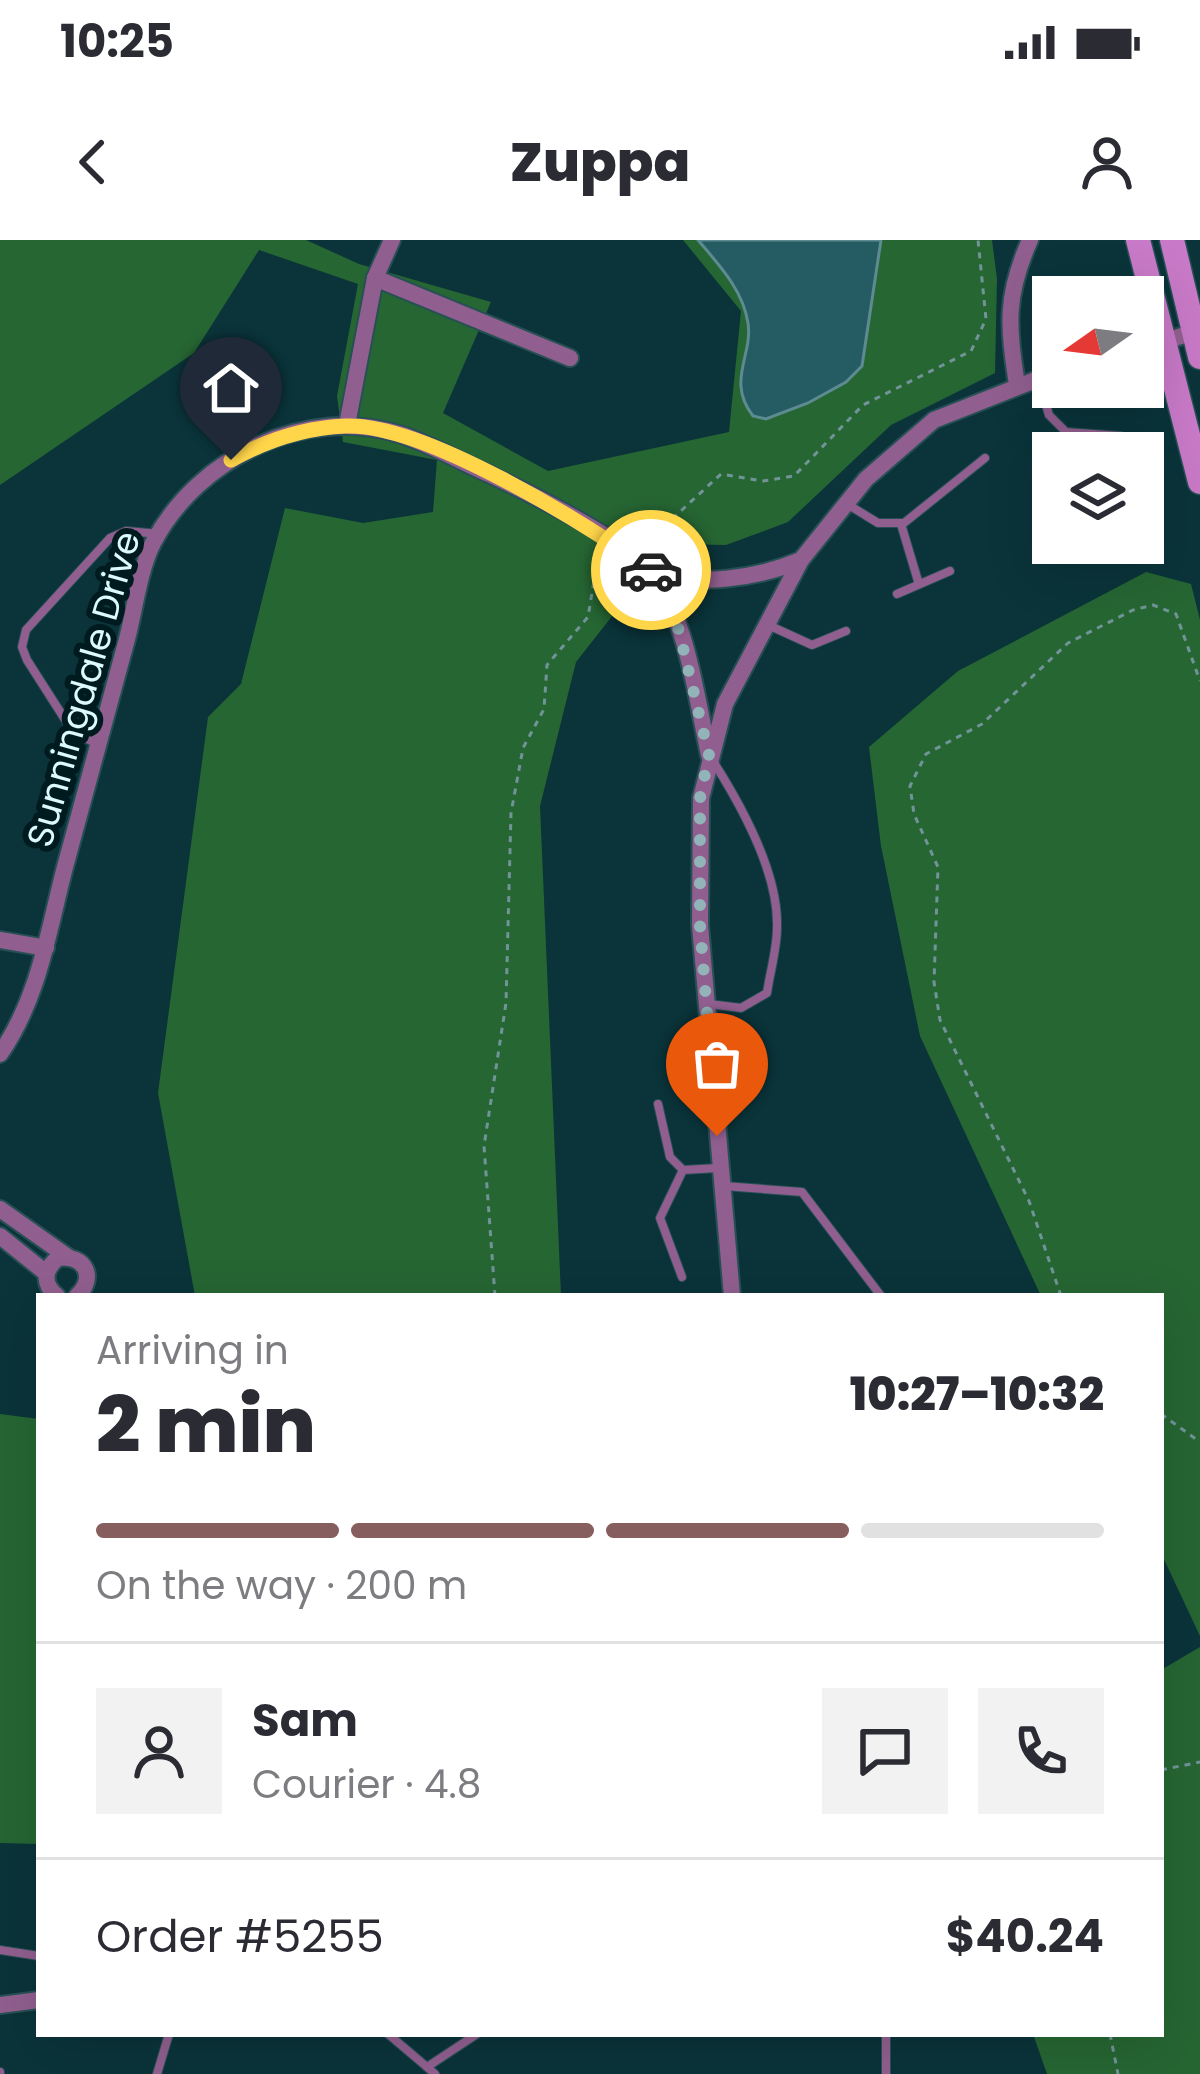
<!DOCTYPE html>
<html lang="en">
<head>
<meta charset="utf-8">
<style>
  body { margin:0; font-family:Poppins,sans-serif; background:#f2f2f3; color:#2b2b33; height:100vh; display:flex; flex-direction:column; font-size:45px; white-space:nowrap }
  * { box-sizing:border-box; margin:0 }
  p { font-size:39px; color:#7c7c81 }
  .icon { flex:none; width:66px; height:66px; fill:none; stroke:currentColor; stroke-width:2; stroke-linecap:round; stroke-linejoin:round }
  .map { position:relative; flex:1; overflow:hidden }
  .sheet { position:absolute; left:36px; top:1053px; width:1128px; height:744px; display:flex; flex-direction:column; background:#fff; border-radius:0px; box-shadow:0 12px 48px #0002 }
  .sheet>* { flex:none }
  .needle { width:78px; rotate:256deg }
  .tools { position:absolute; left:1032px; top:36px; display:grid; gap:24px }
  .tools a { display:grid; place-items:center; width:132px; height:132px; border-radius:0px; background:#fff; box-shadow:0 12px 48px #0002; font-size:60px }
  .pin { position:absolute; display:grid; place-items:center; width:102px; height:102px; color:#fff; margin:-123px -51px; border-radius:50% 50% 50% 0; rotate:-45deg; box-shadow:0 0 12px #0007 }
  .pin .icon { rotate:45deg }
  .courier { position:absolute; display:grid; place-items:center; width:120px; height:120px; margin:-60px; border:9px solid #ffd54a; border-radius:50%; background:#fff; color:#222; box-shadow:0 3px 15px #0007 }
  .head em { font-style:normal; font-weight:800 }
  .head div { display:flex; flex-direction:column-reverse }
  .head { display:flex; align-items:center; justify-content:space-between; height:204px; padding:0 60px }
  h1 { font-size:78px; font-weight:800; line-height:90px }
  .bar { display:grid; grid-template-columns:repeat(4,1fr); gap:18px 12px; align-content:center; height:144px; padding:0 60px }
  .bar i { height:15px; border-radius:9px; background:#e1e1e2 }
  .bar .selected { background:#865e5d }
  .bar p { grid-column:span 4 }
  .line { display:flex; align-items:center; gap:30px; padding:0 60px; border-top:3px solid #e1e1e2 }
  .line div { flex:1 }
  .round { display:grid; place-items:center; flex:none; width:126px; height:126px; border-radius:0px; background:#f2f2f3 }
  .status { display:flex; justify-content:space-between; align-items:center; height:84px; padding:0 60px; background:#fff; direction:ltr }
  .status svg { height:33px; fill:currentColor }
  header { display:flex; justify-content:space-between; align-items:center; height:156px; padding:0 60px; background:#fff; font-size:54px; font-weight:800 }
  .map>svg:first-child { display:block }
  .green { fill:#266633 }
  .water { fill:#255c63; stroke:#5c8b91; stroke-width:3 }
  .lines { fill:none; stroke-linecap:round; stroke-linejoin:round }
  .service-casing { stroke:#275055; stroke-width:10 }
  .minor-casing { stroke:#275055; stroke-width:20 }
  .secondary-casing { stroke:#275055; stroke-width:27 }
  .path { stroke:#719499; stroke-width:3; stroke-dasharray:6 6; stroke-linecap:butt }
  .service { stroke:#915f8f; stroke-width:8 }
  .minor { stroke:#915f8f; stroke-width:16 }
  .secondary { stroke:#c879c7; stroke-width:24 }
  .done { stroke:#92b4b9; stroke-width:12; stroke-dasharray:0 21.6 }
  .route { stroke:#ffd54a; stroke-width:15 }
  .labels { text-anchor:middle; stroke-width:12; stroke-linejoin:round; paint-order:stroke }
  .street-label { font-size:36px; fill:#dcf9fd; stroke:#001b1f }
</style>
</head>
<body>
<div class="status"><b>10:25</b><svg viewBox="0 0 49 12"><path d="M0 12V9h3v3zM5 12V6h3v6zM10 12V3h3v9zM15 12V0h3v12zM26 1h20v11H26zM47 4h2v5h-2z"/></svg></div>
<header><svg class="icon" aria-label="back" viewBox="0 0 24 24"><path d="M15 5l-7 7 7 7"/></svg>Zuppa<svg class="icon" aria-label="person" viewBox="0 0 24 24"><circle cx="12" cy="8" r="4"/><path d="M4 21q1-7 8-7t8 7"/></svg></header>
<div class="map">
<svg width="1200" height="1834" viewBox="0 0 1200 1834">
  <rect width="100%" height="100%" fill="#0a343a"/>
  <!-- green -->
  <g class="green">
    <polygon points="0,0 306,0 359,24 491,62 443,173 548,231 729,192 741,71 683,0 992,0 997,39 995,133 891,185 788,282 726,305 669,304 576,422 540,566 561,1056 195,1056 158,853 208,477 241,444 285,268 363,283 433,272 437,220 343,202 337,156 358,44 259,10 194,113 0,245"/>
    <polygon points="1146,332 1191,344 1200,380 1200,1396 1161,1313 1161,1056 1041,1056 920,796 881,606 869,507 958,431"/>
    <polygon points="0,1174 39,1179 39,1604 0,1603"/>
    <polygon points="1200,1407 1200,1834 1047,1834 1033,1794 1161,1794 1161,1430"/>
  </g>
  <!-- water -->
  <path class="water" d="M698 0H881L862 126 846 142 808 163 766 179 753 176C726 141 753 116 748 83 743 50 719 25 698 0Z"/>
  <g class="lines">
    <!-- service casing -->
    <g class="service-casing">
      <g id="service">
        <polyline points="1038,138 1049,175 1066,192 1121,196"/>
        <polyline points="847,264 878,283 904,283 985,218"/>
        <polyline points="901,284 918,341"/>
        <polyline points="897,354 950,331"/>
        <polyline points="766,384 812,405 846,391"/>
        <polyline points="97,504 73,492 27,420 22,407 26,390 110,298 126,291 160,294"/>
        <path d="M709 764 741 768 767 753C770 732 777 709 777 688 779 634 741 565 713 521"/>
        <polyline points="658,864 670,917 683,930"/>
        <polyline points="724,946 802,952 881,1056"/>
        <polyline points="682,1037 660,978 683,930 718,928"/>
        <polyline points="0,1710 39,1716"/>
        <polyline points="388,1794 427,1827"/>
        <polyline points="0,1832 0,1834"/>
        <polyline points="157,1834 169,1794"/>
        <polyline points="435,1834 427,1827 477,1794"/>
        <polyline points="886,1834 886,1794"/>
      </g>
    </g>
    <!-- minor casing -->
    <g class="minor-casing">
      <g id="minor">
        <polyline points="375,38 570,118"/>
        <polyline points="1143,109 1199,90"/>
        <path d="M1017 145C1008 85 1005 56 1030 0"/>
        <polyline points="347,185 375,38 392,0"/>
        <path d="M651 331C695 348 758 338 801 320"/>
        <polyline points="0,700 46,708"/>
        <path d="M0 814C39 758 48 692 65 627 85 551 106 475 127 399 135 369 139 331 153 303 198 217 306 165 399 194 431 204 461 222 491 235 527 252 631 303 653 334 688 384 696 456 709 515"/>
        <polyline points="0,969 68,1017"/>
        <polyline points="0,996 46,1033"/>
        <path d="M57 1056C42 1044 44 1029 58 1018 85 1014 97 1038 77 1056"/>
        <polyline points="732,1056 700,685 701,558 725,464 801,320 866,239 934,180 1053,133"/>
        <polyline points="0,1765 39,1760"/>
      </g>
    </g>
    <!-- secondary casing -->
    <g class="secondary-casing">
      <g id="secondary">
        <polyline points="1138,0 1200,242"/>
        <polyline points="1172,0 1200,117"/>
      </g>
    </g>
    <!-- path -->
    <g class="path">
      <polyline points="619,285 645,294 659,291 721,234 763,241 794,236 863,165 971,111 986,79 978,0"/>
      <polyline points="495,1056 484,906 506,763 511,573 523,508 544,469 547,425 588,377 599,311"/>
      <polyline points="1061,1056 1029,961 940,780 934,742 938,627 914,574 910,546 926,514 982,484 1068,403 1133,370 1153,365 1176,374 1200,441"/>
      <polyline points="1161,1174 1200,1202"/>
      <polyline points="1161,1530 1200,1522"/>
      <polyline points="1110,1794 1118,1834"/>
    </g>
    <!-- service -->
    <use href="#service" class="service"/>
    <!-- minor -->
    <use href="#minor" class="minor"/>
    <!-- secondary -->
    <use href="#secondary" class="secondary"/>
  </g>
  <g class="lines">
    <!-- done -->
    <polyline class="done" points="651,330 678,387 709,515 700,558 700,686 717,896"/>
    <!-- route -->
    <path class="route" d="M231 220C267 200 303 188 345 186 423 182 586 284 651 330"/>
  </g>
  <g class="labels">
    <!-- street labels -->
    <g class="street-label">
      <text transform="translate(83 449) rotate(-74)" y="13">Sunningdale Drive</text>
    </g>
  </g>
</svg>
<div class="tools">
<a><svg class="needle" viewBox="-14 -14 28 28"><path d="M0-13l5 13h-10z" fill="#e53935"/><path d="M0 13l5-13h-10z" fill="#7c7c81"/></svg></a>
<a><svg class="icon" aria-label="layers" viewBox="0 0 24 24"><path d="M12 4l9 5-9 5-9-5zM3 14l9 5 9-5"/></svg></a>
</div>
<div class="pin" style="left:717px;top:896px;background:#ea580c"><svg class="icon" aria-label="bag" viewBox="0 0 24 24"><path d="M5 8h14l-1 12H6zM9 8a3 3 0 0 1 6 0"/></svg></div>
<div class="pin" style="left:231px;top:220px;background:#1f2937"><svg class="icon" aria-label="home" viewBox="0 0 24 24"><path d="M3 11l9-7 9 7M6 9v11h12V9"/></svg></div>
<div class="courier" style="left:651px;top:330px"><svg class="icon" aria-label="car" viewBox="0 0 24 24"><path d="M5 17H2v-5l4-1 3-4h7l3 4 3 1v5h-3M9 17h6M6 11h13"/><circle cx="7" cy="17" r="2"/><circle cx="17" cy="17" r="2"/></svg></div>
<section class="sheet">
<div class="head"><div><h1>2 min</h1><p>Arriving in</p></div><em>10:27–10:32</em></div>
<div class="bar"><i class="selected"></i><i class="selected"></i><i class="selected"></i><i></i><p>On the way · 200 m</p></div>
<div class="line" style="height:216px"><a class="round"><svg class="icon" aria-label="person" viewBox="0 0 24 24"><circle cx="12" cy="8" r="4"/><path d="M4 21q1-7 8-7t8 7"/></svg></a><div><b>Sam</b><p>Courier · 4.8</p></div><a class="round"><svg class="icon" aria-label="chat" viewBox="0 0 24 24"><path d="M4 5h16v11H9l-5 4z"/></svg></a><a class="round"><svg class="icon" aria-label="phone" viewBox="0 0 24 24"><path d="M5 4h4l2 5-3 2q2 4 5 5l2-3 5 2v4C11 20 4 13 5 4z"/></svg></a></div>
<div class="line" style="height:156px"><div>Order #5255</div><b>$40.24</b></div>
</section>
</div>
</body>
</html>
